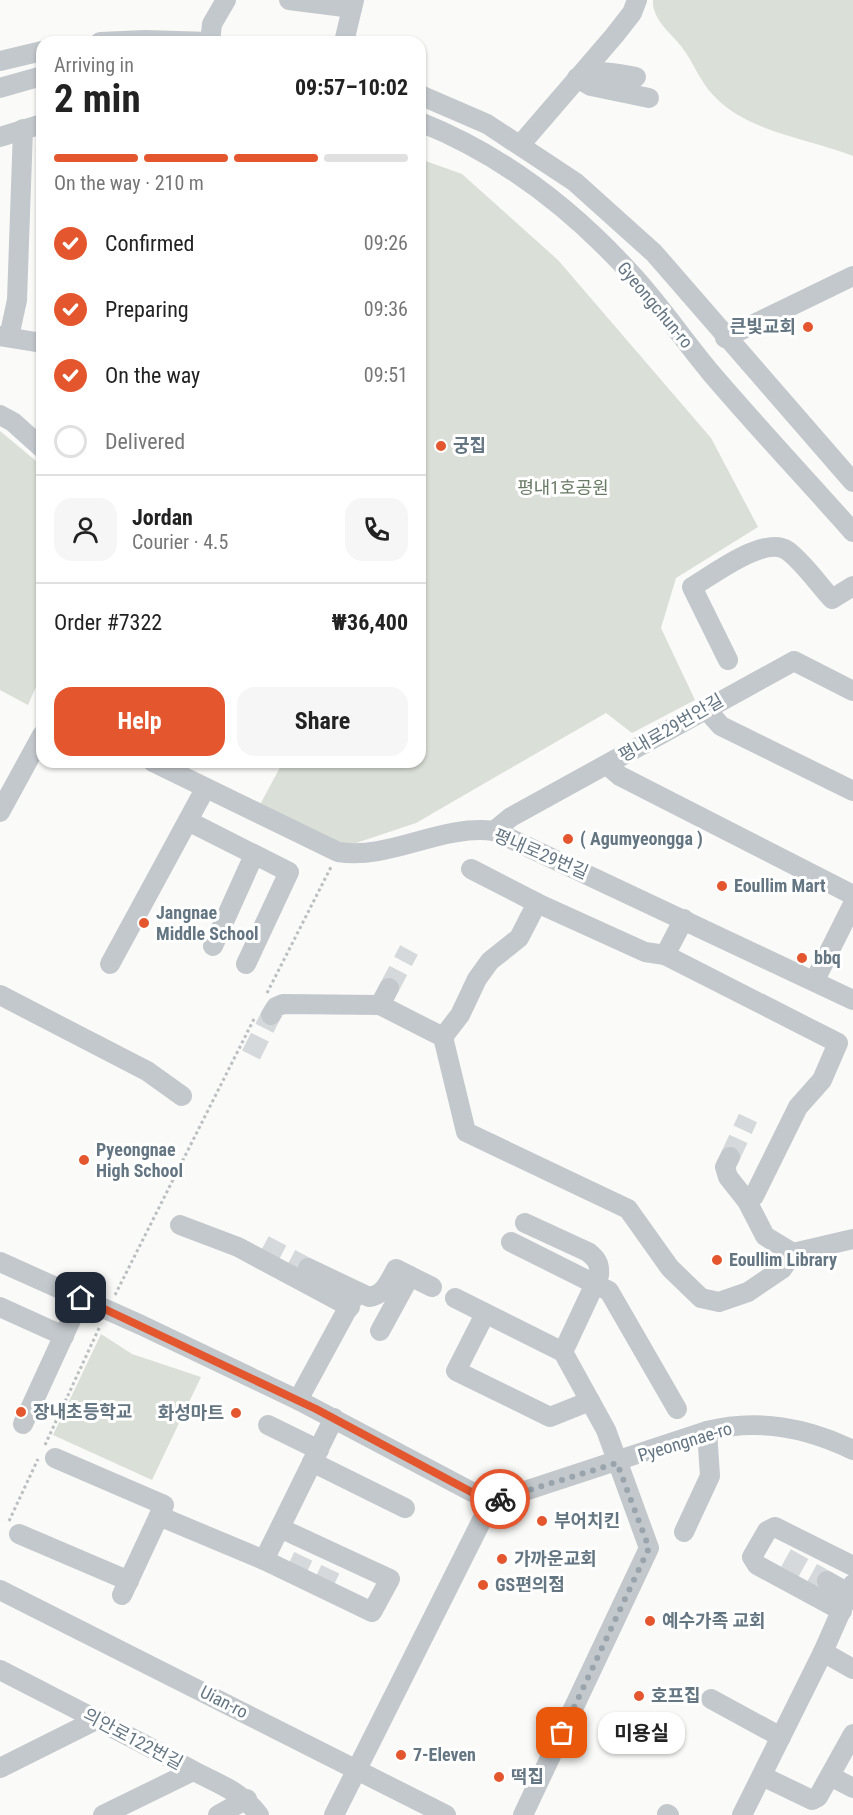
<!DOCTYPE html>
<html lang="en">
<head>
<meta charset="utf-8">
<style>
  body { margin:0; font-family:"Roboto Condensed","Noto Sans KR",sans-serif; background:#f6f6f6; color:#222; height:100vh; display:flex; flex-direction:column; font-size:22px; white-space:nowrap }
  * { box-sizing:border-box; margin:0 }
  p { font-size:20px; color:#767676 }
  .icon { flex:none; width:33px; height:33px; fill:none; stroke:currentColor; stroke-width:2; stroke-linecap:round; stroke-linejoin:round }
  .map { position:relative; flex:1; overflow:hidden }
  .drawer { position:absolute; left:36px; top:36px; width:390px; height:732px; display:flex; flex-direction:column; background:#fff; border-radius:18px; box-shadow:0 2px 4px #0004 }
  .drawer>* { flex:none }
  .pin { position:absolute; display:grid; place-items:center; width:51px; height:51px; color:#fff; margin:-26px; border-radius:12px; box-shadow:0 3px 9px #0006 }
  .courier { position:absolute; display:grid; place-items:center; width:60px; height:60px; margin:-30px; border:4px solid #e4572e; border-radius:50%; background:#fff; color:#222; box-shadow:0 2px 8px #0007 }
  .bubble { position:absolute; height:42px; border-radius:18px; background:#fff; box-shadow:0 2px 4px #0004; font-size:20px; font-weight:700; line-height:42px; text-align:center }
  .head em { font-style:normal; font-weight:700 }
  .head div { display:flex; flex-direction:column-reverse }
  .head { display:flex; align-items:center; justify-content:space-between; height:102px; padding:0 18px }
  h1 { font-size:39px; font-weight:700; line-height:45px }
  .bar { display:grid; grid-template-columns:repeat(4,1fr); gap:9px 6px; align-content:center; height:72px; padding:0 18px }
  .bar i { height:8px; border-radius:4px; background:#e0e0e0 }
  .bar .active { background:#e4572e }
  .bar p { grid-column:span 4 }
  .line { display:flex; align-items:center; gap:15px; padding:0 18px; border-top:2px solid #e0e0e0 }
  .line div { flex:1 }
  .round { display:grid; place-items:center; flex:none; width:63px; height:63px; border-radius:18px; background:#f6f6f6 }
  ol { padding:0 18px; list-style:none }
  li { display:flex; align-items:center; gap:18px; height:66px }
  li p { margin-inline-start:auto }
  li .icon { padding:6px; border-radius:50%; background:#e4572e; color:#fff; stroke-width:4 }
  li:last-child { color:#767676 }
  li i { width:33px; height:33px; border:3px solid #e0e0e0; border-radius:50% }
  .button { display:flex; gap:12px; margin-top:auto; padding:12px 18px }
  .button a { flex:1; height:69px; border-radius:18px; background:#e4572e; color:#fff; font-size:24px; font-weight:700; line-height:69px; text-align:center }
  .button a+a { background:#f6f6f6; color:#222 }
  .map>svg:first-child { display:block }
  .green { fill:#dadfd7 }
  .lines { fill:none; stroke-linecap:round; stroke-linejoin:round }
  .minor-tunnel { stroke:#d5d9db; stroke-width:20; stroke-dasharray:20 10; stroke-linecap:butt }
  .path { stroke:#bbbfc2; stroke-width:3; stroke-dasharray:3 3; stroke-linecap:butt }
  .minor { stroke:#c3c8cc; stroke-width:20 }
  .done { stroke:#99a4ac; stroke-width:6; stroke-dasharray:0 10.8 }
  .route { stroke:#e4572e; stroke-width:8 }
  .poi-dot { fill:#e4572e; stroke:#fff; stroke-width:2 }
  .labels { text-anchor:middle; stroke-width:6; stroke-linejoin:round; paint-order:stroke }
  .street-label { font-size:18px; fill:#657683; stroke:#fff }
  .poi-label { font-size:18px; font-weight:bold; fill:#657683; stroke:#fff; text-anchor:start }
  .park-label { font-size:18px; fill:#687a64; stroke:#fff }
</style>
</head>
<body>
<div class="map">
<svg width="853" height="1815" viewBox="0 0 853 1815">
  <rect width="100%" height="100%" fill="#fafaf8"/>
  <!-- green -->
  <g class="green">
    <path d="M653 0H853V156C808 138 749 133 714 96 699 81 694 62 681 46 670 32 652 20 653 0Z"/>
    <polygon points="420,159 462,174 558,260 711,438 758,527 676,578 661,628 695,700 632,733 606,713 416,823 341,848 257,810 283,762 420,762"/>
    <polygon points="0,431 42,466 42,673 28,705 0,690"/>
    <polygon points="101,1334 132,1354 201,1377 152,1480 53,1435"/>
  </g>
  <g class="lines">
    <!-- minor-tunnel -->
    <g class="minor-tunnel">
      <polyline points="389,988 409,950"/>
      <polyline points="251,1055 271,1015"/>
      <polyline points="730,1157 748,1118"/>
      <polyline points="264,1245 308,1268"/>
      <polyline points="786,1558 827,1581"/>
      <polyline points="290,1561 340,1585"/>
    </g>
    <!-- path -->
    <g class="path">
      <polyline points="267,993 331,867"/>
      <polyline points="115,1295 255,1017"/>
      <polyline points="45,1445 100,1326"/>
      <polyline points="9,1521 38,1459"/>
    </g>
    <!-- minor -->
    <g class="minor">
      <polyline points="289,0 352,8"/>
      <polyline points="100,42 145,40 211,42"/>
      <polyline points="210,42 212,24 226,0"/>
      <polyline points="344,42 354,0"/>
      <polyline points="0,61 42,51"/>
      <polyline points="577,78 591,86 649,98"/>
      <path d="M577 78C598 68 614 73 636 77"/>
      <polyline points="0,88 42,76"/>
      <polyline points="420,95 487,124 575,182 654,253 853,482"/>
      <path d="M420 122C503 155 576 212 635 278 662 308 685 342 711 373 757 427 806 479 853 532"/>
      <polyline points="0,137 42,124"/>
      <polyline points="521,144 614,36 632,13 637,0"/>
      <polyline points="0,336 42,343"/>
      <polyline points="9,337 17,300 23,129"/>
      <polyline points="725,338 853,276"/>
      <polyline points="0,415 13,422 42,448"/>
      <path d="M728 660 692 587C713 575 765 534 788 551 804 563 818 584 832 599L853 586"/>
      <polyline points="705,708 721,726 853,791"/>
      <path d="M153 762 338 852C391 860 441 824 494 831L853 1000"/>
      <polyline points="607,765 620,776 853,895"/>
      <polyline points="0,812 42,735"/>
      <polyline points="188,821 289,872 246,964"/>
      <polyline points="494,831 511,817 794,661 853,691"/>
      <polyline points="471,869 537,903 645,952 665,955 838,1043 822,1080 798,1107 754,1196 747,1201"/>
      <polyline points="213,946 254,855"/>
      <polyline points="665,955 684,919"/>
      <polyline points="110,964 205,789"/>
      <polyline points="815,980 853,904"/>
      <polyline points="0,995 147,1071 182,1096"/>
      <polyline points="380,1005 389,988"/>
      <polyline points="271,1015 276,1007 283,1004 380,1005 443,1037 466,1132 628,1209 670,1268 701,1298 719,1302 748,1292 782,1269 793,1253 853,1239"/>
      <polyline points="443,1037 460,1015 477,979 490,961 519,938 537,903"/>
      <polyline points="730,1157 725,1167 728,1177 747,1201 765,1236 793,1253"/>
      <path d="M525 1223 588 1252C597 1259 600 1264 599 1275L563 1352"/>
      <polyline points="180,1225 238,1247 350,1307"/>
      <polyline points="511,1242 609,1291 677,1409"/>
      <path d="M0 1262 141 1325 298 1400 491 1502 707 1431C757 1418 808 1428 853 1450"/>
      <path d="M308 1268 369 1297C384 1295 389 1282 396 1269L432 1287"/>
      <polyline points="455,1298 563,1352 606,1430 649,1548 523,1815"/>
      <polyline points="0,1307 64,1336"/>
      <polyline points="485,1314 456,1371 550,1417 590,1401"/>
      <polyline points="380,1331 410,1276"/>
      <polyline points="298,1400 354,1297"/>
      <polyline points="23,1424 81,1298"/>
      <polyline points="268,1425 319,1450"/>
      <polyline points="55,1458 164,1505 122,1595"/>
      <polyline points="312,1462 405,1508"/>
      <polyline points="159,1516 264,1560 372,1612 390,1579 282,1529"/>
      <polyline points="684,1532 710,1476 707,1431"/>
      <polyline points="19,1534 129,1581"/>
      <polyline points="264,1560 334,1418"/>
      <polyline points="827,1581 850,1594"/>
      <polyline points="0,1590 446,1815"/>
      <polyline points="842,1611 757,1565 752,1557 767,1531 775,1527 853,1566"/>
      <polyline points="823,1652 853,1669"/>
      <path d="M0 1670C64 1703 128 1735 192 1770 218 1784 240 1790 259 1815"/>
      <polyline points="711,1699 781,1737"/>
      <polyline points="0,1768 98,1719"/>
      <polyline points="762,1776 812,1800 818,1797 853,1734"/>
      <polyline points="830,1776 853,1788"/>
      <polyline points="667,1814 669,1815"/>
      <polyline points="103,1815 193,1771"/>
      <polyline points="218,1815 247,1799"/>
      <polyline points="334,1815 491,1502"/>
      <polyline points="742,1815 823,1652 853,1584"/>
    </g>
  </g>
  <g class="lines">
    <!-- done -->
    <polyline class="done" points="500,1499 617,1463 649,1548 562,1733"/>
    <!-- route -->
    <polyline class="route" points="81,1298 316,1409 490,1502 500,1499"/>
  </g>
  <!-- markers -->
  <g class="poi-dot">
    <circle cx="808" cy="327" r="6"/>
    <circle cx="441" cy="446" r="6"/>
    <circle cx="568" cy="839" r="6"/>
    <circle cx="722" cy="886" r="6"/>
    <circle cx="144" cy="923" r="6"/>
    <circle cx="802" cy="958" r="6"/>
    <circle cx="84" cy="1160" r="6"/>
    <circle cx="717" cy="1260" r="6"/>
    <circle cx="21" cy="1412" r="6"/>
    <circle cx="236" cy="1413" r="6"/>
    <circle cx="542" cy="1521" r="6"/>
    <circle cx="502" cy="1559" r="6"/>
    <circle cx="483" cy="1585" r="6"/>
    <circle cx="650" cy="1621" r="6"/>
    <circle cx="639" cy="1696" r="6"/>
    <circle cx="401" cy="1755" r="6"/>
    <circle cx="499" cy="1777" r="6"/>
  </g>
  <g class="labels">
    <!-- street labels -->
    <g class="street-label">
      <text transform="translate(655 305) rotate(50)" y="6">Gyeongchun-ro</text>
      <text transform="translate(671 728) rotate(-30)" y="6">평내로29번안길</text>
      <text transform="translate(541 854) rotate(23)" y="6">평내로29번길</text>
      <text transform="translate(685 1442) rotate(-17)" y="6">Pyeongnae-ro</text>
      <text transform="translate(224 1702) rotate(27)" y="6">Uian-ro</text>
      <text transform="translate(133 1739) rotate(28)" y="6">의안로122번길</text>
    </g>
    <!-- poi labels -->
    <g class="poi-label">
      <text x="796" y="333" text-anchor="end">큰빛교회</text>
      <text x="453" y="452">궁집</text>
      <text x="580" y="845">( Agumyeongga )</text>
      <text x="734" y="892">Eoullim Mart</text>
      <text x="156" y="919">Jangnae<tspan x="156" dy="21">Middle School</tspan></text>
      <text x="814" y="964">bbq</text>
      <text x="96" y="1156">Pyeongnae<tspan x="96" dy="21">High School</tspan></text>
      <text x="729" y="1266">Eoullim Library</text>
      <text x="33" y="1418">장내초등학교</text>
      <text x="224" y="1419" text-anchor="end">화성마트</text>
      <text x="554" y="1527">부어치킨</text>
      <text x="514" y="1565">가까운교회</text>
      <text x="495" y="1591">GS편의점</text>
      <text x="662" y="1627">예수가족 교회</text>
      <text x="651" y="1702">호프집</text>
      <text x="413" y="1761">7-Eleven</text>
      <text x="511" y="1783">떡집</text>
    </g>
    <!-- park labels -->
    <g class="park-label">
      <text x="563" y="494">평내1호공원</text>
    </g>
  </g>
</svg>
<div class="pin" style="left:562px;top:1733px;background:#ea580c"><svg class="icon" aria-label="bag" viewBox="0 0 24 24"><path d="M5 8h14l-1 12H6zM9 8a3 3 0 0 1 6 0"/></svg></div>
<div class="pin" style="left:81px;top:1298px;background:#1f2937"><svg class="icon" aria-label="home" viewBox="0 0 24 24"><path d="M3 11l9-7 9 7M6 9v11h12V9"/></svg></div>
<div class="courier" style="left:500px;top:1499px"><svg class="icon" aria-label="bike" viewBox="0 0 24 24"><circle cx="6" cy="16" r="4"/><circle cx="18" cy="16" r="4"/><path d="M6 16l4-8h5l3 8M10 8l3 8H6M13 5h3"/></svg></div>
<div class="bubble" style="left:598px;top:1712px;width:87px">미용실</div>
<section class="drawer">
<div class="head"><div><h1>2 min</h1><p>Arriving in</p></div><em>09:57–10:02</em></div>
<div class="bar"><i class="active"></i><i class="active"></i><i class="active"></i><i></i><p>On the way · 210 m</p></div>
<ol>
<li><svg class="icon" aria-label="check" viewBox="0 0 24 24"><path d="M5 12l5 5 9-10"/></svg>Confirmed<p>09:26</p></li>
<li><svg class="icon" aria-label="check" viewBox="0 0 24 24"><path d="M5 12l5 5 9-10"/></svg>Preparing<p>09:36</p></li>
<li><svg class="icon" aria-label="check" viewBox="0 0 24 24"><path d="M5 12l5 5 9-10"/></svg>On the way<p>09:51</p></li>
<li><i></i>Delivered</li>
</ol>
<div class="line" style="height:108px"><a class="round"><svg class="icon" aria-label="person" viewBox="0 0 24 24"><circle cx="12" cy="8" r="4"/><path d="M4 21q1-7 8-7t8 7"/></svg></a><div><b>Jordan</b><p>Courier · 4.5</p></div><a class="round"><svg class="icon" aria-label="phone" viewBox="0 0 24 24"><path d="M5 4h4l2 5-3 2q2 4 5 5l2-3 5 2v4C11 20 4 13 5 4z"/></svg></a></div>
<div class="line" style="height:78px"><div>Order #7322</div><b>₩36,400</b></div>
<div class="button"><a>Help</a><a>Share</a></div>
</section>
</div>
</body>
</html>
